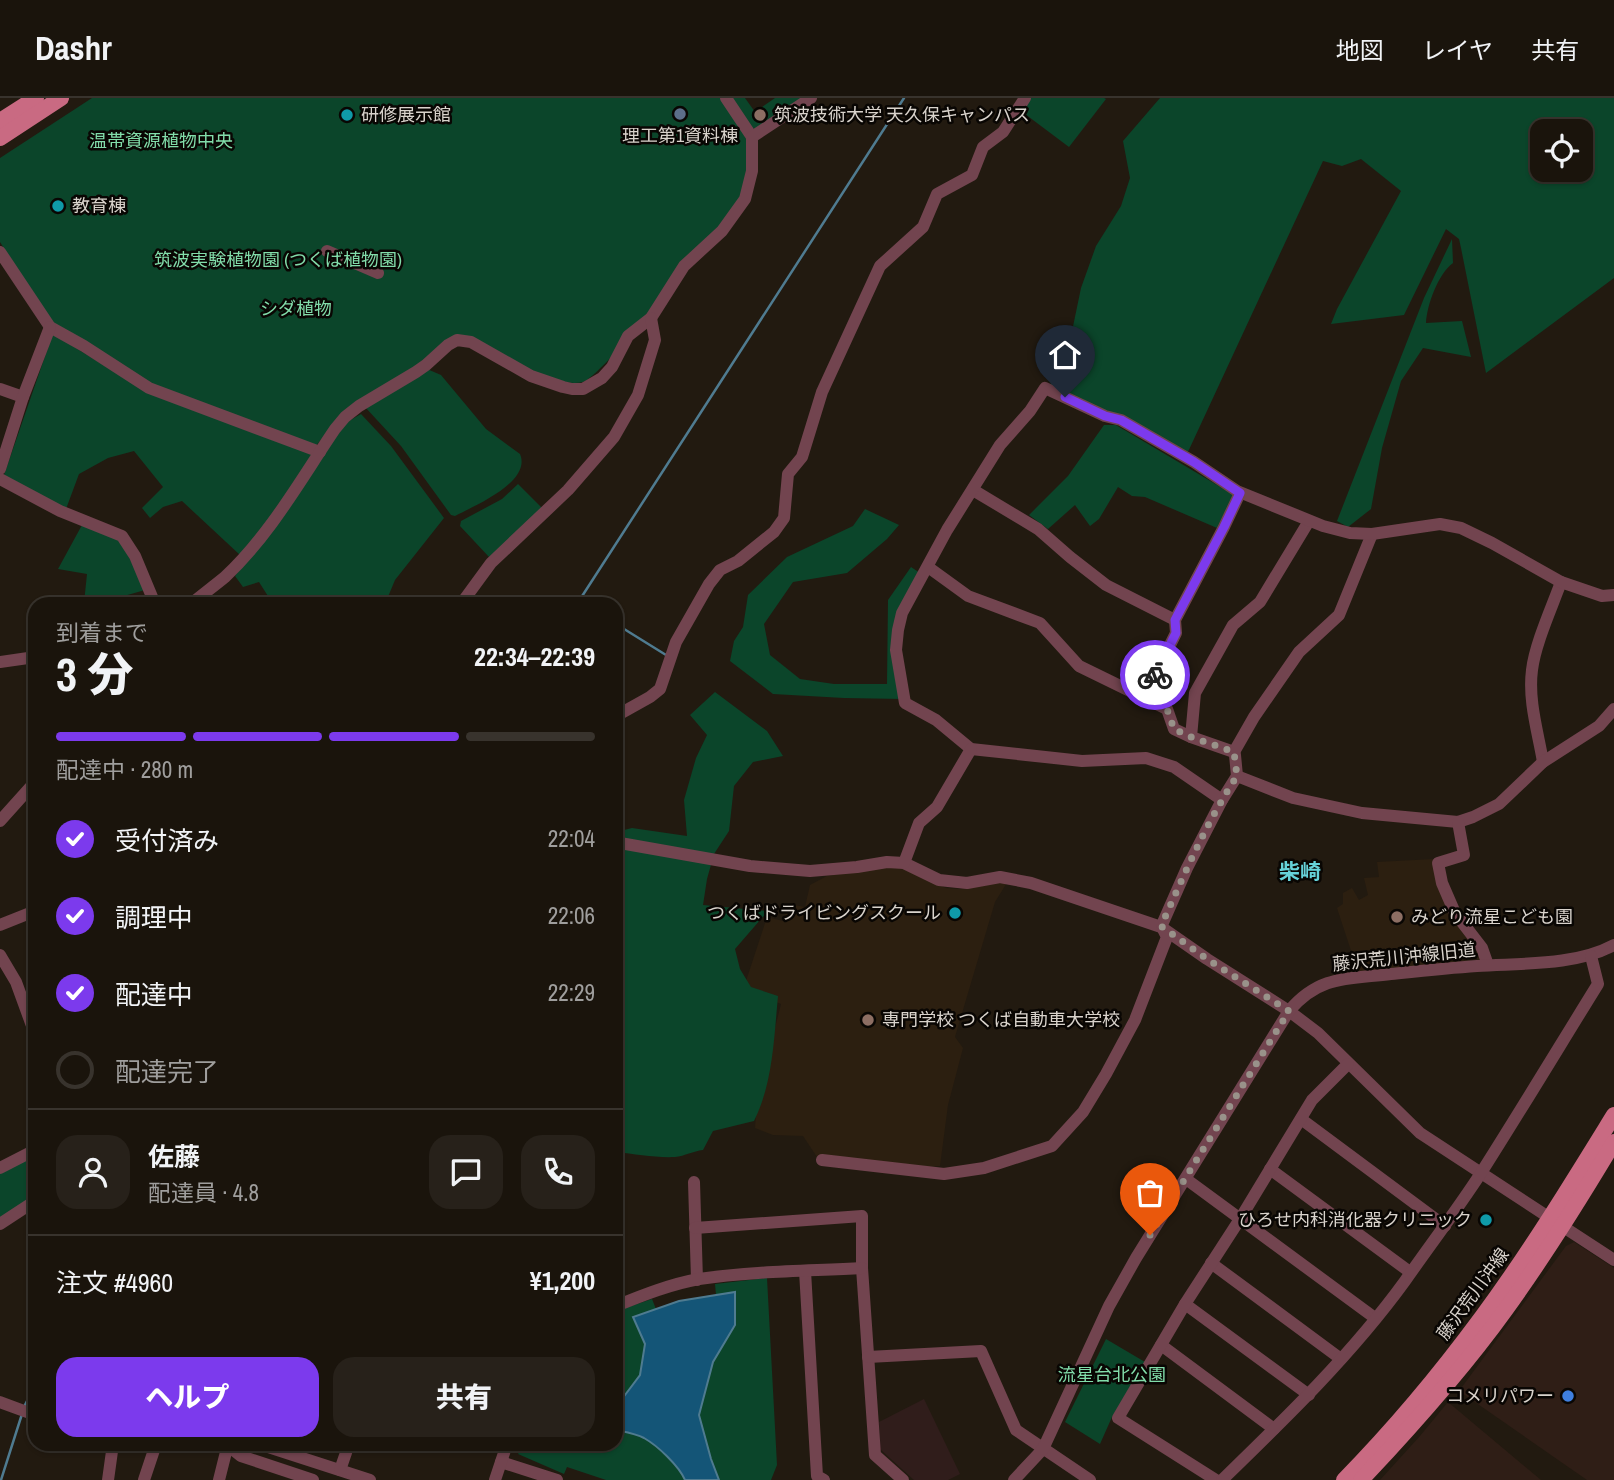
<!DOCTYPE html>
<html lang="ja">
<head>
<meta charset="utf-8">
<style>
  body { margin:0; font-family:"Archivo Narrow","Noto Sans JP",sans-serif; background:#27211a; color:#f1f3f6; height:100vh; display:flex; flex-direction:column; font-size:26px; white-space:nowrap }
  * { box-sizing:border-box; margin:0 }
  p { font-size:23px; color:#9f9e9d }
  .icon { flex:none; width:38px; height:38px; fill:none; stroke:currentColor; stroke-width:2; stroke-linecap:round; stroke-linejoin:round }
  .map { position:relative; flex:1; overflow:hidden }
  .side { position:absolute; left:28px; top:499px; width:595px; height:854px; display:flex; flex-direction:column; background:#1a140c; border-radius:21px; box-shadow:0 2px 5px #0004,0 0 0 2px #38332d }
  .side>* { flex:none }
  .buttons { position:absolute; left:1530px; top:21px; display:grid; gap:14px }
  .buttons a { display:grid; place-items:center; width:63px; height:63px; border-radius:14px; background:#1a140c; box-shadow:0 2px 5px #0004,0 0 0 2px #38332d; font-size:35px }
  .pin { position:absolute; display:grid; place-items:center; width:60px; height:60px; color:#fff; margin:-72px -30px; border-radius:50% 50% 50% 0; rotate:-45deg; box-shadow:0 0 7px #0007 }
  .pin .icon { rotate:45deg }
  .courier { position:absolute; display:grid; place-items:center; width:70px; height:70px; margin:-35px; border:5px solid #7c3aed; border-radius:50%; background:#fff; color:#222; box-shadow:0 2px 9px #0007 }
  .summary em { font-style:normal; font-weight:800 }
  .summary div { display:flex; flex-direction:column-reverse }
  .summary { display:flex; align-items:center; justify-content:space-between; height:119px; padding:0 28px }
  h1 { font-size:46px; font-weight:800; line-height:52px }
  .bar { display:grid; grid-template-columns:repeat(4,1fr); gap:10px 7px; align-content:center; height:84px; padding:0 28px }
  .bar i { height:9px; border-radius:5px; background:#38332d }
  .bar .current { background:#7c3aed }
  .bar p { grid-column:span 4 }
  .line { display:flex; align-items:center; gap:18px; padding:0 28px; border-top:2px solid #38332d }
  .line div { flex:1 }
  .round { display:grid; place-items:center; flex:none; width:74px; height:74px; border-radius:21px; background:#27211a }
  ol { padding:0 28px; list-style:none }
  li { display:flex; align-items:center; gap:21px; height:77px }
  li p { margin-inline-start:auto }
  li .icon { padding:7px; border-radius:50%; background:#7c3aed; color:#fff; stroke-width:4 }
  li:last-child { color:#9f9e9d }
  li i { width:38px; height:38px; border:4px solid #38332d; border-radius:50% }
  .button { display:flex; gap:14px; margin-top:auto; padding:14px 28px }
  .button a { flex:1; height:80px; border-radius:21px; background:#7c3aed; color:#fff; font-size:28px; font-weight:800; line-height:80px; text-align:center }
  .button a+a { background:#27211a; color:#f1f3f6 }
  header { display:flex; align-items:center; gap:42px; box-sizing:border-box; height:98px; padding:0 35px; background:#1a140c; border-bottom:2px solid #38332d }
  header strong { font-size:33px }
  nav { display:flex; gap:38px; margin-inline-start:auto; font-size:24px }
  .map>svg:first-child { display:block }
  .commercial { fill:#2f1e16 }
  .industrial { fill:#301d1b }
  .built { fill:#2c1f10 }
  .green { fill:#0b452a; fill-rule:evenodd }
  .water { fill:#145577; stroke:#4f7b90; stroke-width:2 }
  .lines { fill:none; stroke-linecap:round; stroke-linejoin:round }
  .stream { stroke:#4f7b90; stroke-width:2.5 }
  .minor { stroke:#72444f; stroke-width:12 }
  .major { stroke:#c96a82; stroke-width:16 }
  .done { stroke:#99928a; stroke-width:7; stroke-dasharray:0 12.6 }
  .route { stroke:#7c3aed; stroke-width:9 }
  .service-dot { fill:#5c6f8a; stroke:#090603; stroke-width:2.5 }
  .culture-dot { fill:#0f9aa8; stroke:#090603; stroke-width:2.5 }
  .education-dot { fill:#8d6e63; stroke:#090603; stroke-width:2.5 }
  .shop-dot { fill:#3f7fe0; stroke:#090603; stroke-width:2.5 }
  .labels { text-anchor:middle; stroke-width:5; stroke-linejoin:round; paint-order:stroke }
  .poi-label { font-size:18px; fill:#d9d3cc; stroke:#090603; text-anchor:start }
  .park-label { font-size:18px; fill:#82ddaa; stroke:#090603 }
  .street-label { font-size:18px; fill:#d9d3cc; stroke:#090603 }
  .quarter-label { font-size:21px; font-weight:bold; fill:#66d2d9; stroke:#090603 }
</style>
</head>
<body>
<header>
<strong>Dashr</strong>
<nav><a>地図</a><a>レイヤ</a><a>共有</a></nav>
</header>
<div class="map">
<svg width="1614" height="1382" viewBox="0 0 1614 1382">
  <rect width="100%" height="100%" fill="#221a10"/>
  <!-- commercial -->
  <g class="commercial">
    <polygon points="1574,1144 1614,1170 1614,1382 1587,1382 1459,1293 1566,1148"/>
    <polygon points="1448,1304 1541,1382 1380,1382 1420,1338"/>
  </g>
  <!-- industrial -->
  <polygon class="industrial" points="924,1301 960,1376 948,1382 914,1382 880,1351 879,1324"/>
  <!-- built -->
  <g class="built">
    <polygon points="1434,761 1477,849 1481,861 1358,874 1337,810 1343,806 1343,795 1352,790 1359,802 1368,797 1364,780 1379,779 1377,764"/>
    <polygon points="895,769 904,771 946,790 960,791 1008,783 995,804 955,939 963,950 948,1007 940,1068 917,1070 817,1059 803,1038 773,1037 755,1030 757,1002 781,906 743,892 767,819 783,823 789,806 805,809 810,787 827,778 875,770"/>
  </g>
  <!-- green -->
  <g class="green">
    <path d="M92 0H720C726 9 747 37 748 45 749 53 745 85 743 93 736 116 602 279 583 284 551 291 499 255 471 240L415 271 343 315 315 349 150 286 50 223 0 144V60Z"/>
    <polygon points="732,0 745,0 755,14 775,0 804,0 755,31 751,30"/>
    <polygon points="1029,0 1104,0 1106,1 1069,49 1021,13"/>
    <path d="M1160 0H1614V180L1486 275 1461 150 1459 141 1446 131 1404 217 1331 226 1337 211 1401 93 1361 61 1342 68 1323 63 1187 356 1049 289 1061 265 1071 238 1081 190 1096 148 1121 108 1130 80 1123 43ZM1542 33H1580V72H1542Z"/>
    <path d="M1452 141 1453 165C1438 176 1427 207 1426 225L1462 223 1471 259 1423 250 1401 283 1382 350 1371 411 1348 429 1337 423 1424 200Z"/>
    <polygon points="55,237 147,294 310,355 312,358 278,410 240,457 182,403 163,409 150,420 142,410 163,389 134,353 108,360 79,376 66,411 4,377 52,238"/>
    <path d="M427 271 441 277 486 331 520 356C532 384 474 408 455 418L451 417 401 348 365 309Z"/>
    <polygon points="361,316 391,348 444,420 395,482 385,506 273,506 259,484 243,489 235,478 347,324"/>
    <polygon points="1104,327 1116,327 1234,397 1217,430 1145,399 1132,398 1118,389 1099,421 1090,428 1075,407 1048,431 1029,417 1068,378"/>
    <polygon points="518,386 544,412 489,459 460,428 461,423 502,401"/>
    <polygon points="865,411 899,427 887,441 847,475 793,484 764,526 770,557 800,581 834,586 887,586 888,502 911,469 923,477 898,532 904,601 844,600 773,596 730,563 734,543 743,529 748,497 787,459 853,428"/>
    <polygon points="82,427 120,440 145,492 110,502 84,505 87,476 58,471"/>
    <path d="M715 594 767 633 783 658 753 664 734 688 729 733 714 756 707 781 703 807 768 813 735 851 740 871 751 889 778 898C774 940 773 985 754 1023L713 1033 703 1052C693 1053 685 1058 675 1059 656 1060 635 1056 616 1054V734L632 730 687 738 684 702 696 660 707 637 690 617Z"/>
    <polygon points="35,1057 35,1099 0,1122 0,1075"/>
    <polygon points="767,1180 777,1367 771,1382 719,1382 711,1361 699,1317 713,1264 735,1227 735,1195 716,1197 715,1186"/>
    <polygon points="652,1201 656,1211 633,1219 645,1246 640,1277 616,1309 616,1213"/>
    <polygon points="1106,1241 1145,1264 1112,1319 1100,1346 1065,1324"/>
    <path d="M616 1332C625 1334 636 1336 644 1340 658 1348 679 1368 685 1382H606L567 1369 564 1376 518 1356 524 1346 537 1349 544 1346H616Z"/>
  </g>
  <!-- water -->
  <path class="water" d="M735 1194V1227L713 1264 699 1317 711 1361 719 1382H685C679 1368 658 1348 644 1340 636 1336 625 1334 616 1332V1309L640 1277 645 1246 633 1219 679 1203Z"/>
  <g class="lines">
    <!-- stream -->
    <g class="stream">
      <polyline points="577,506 904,0"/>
      <polyline points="616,526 666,557"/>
      <polyline points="24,1309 35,1287"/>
      <polyline points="1,1382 22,1316"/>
    </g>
    <!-- minor -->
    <g class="minor">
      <polyline points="726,0 752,39"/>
      <polyline points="327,153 378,175"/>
      <polyline points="0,154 50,229 84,248 149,290 320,354"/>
      <polyline points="0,291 23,299"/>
      <polyline points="0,371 23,299 50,229"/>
      <polyline points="0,381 60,413 122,438 135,458 155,506"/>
      <polyline points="973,392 1038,431 1070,459 1106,487 1175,522"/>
      <polyline points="928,469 968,498 1040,525 1079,568 1167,611 1174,631 1191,639 1234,654 1235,657 1237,678 1222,702 1187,770 1161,829"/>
      <path d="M191 506C202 497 214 488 225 479 270 437 301 381 335 331L345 319 359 308 416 274 426 267 448 247 457 242 471 244 531 278 563 289 572 291H583L602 280 612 269 628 238 651 220 684 168 722 133 745 101 752 73V39L811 0"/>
      <polyline points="461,506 491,465 568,392 614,339 638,297 655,242 651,220"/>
      <polyline points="0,564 35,559"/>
      <polyline points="1144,599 1176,535 1175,522 1224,429 1240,395"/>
      <polyline points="616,618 650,599 660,591 676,544 709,486 720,472 738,463 774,434 784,420 788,376 802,359 822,294 880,168 923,129 937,96 972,77 983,49 1003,34 1025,0"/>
      <polyline points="1191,639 1195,595 1233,527 1260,504 1309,423"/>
      <polyline points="1234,654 1254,619 1299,554 1339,517 1372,436"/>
      <path d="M1543 664C1538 634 1528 603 1532 572 1535 546 1552 509 1561 484"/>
      <polyline points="1237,678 1293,700 1362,715 1458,724 1473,719 1499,706 1543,664 1599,628 1614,611"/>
      <polyline points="1222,702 1174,669 1146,660 1082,663 971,651 936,622 905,605 896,552 898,532 902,515 947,432 1000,347 1030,313 1045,290 1105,318 1121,322 1194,364 1237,393 1323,428 1350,435 1372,436 1440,426 1461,430 1492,445 1561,484 1602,498 1614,497"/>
      <polyline points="0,723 35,684"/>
      <polyline points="1458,724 1464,757 1438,765 1442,785 1455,815 1482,850 1488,867"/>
      <polyline points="616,746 620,745 750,768 810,773 857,769 887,764 904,765 939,782 967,785 1000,779 1031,785 1161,829 1207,861 1289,913 1318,935 1420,1035 1614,1162"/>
      <polyline points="904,765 919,725 937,709 971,651"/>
      <polyline points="0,827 35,813"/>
      <polyline points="0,857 16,884 35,936"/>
      <polyline points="1301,1021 1445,1128"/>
      <polyline points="822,1062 944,1076 984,1070 1052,1048 1083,1014 1106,976 1135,922 1167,839 1162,829"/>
      <polyline points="0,1070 35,1052"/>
      <polyline points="1270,1071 1410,1174"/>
      <polyline points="1186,1081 1375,1220"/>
      <polyline points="694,1084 697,1182"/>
      <polyline points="0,1126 35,1103"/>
      <polyline points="695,1130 862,1118 862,1170 875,1357 903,1382"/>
      <polyline points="1211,1165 1341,1261"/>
      <polyline points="805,1173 817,1378 824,1382"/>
      <polyline points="1185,1206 1309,1297"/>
      <path d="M616 1208C643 1197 671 1186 699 1181 753 1173 808 1173 862 1170"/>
      <polyline points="1161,1247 1274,1331"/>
      <polyline points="868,1259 981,1253 1016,1332 1090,1382"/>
      <polyline points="0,1304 35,1317"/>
      <polyline points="226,1346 241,1358 313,1382"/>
      <polyline points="259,1346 370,1382"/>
      <polyline points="501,1364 557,1382"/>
      <polyline points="340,1372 349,1346"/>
      <polyline points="108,1382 113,1346"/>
      <polyline points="144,1382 156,1346"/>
      <polyline points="219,1382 228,1346"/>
      <polyline points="495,1382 507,1346"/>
      <path d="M1014 1382 1043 1351 1109 1208 1136 1160 1289 913C1319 877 1348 881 1391 876 1420 873 1448 870 1477 868 1521 865 1575 868 1614 847"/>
      <polyline points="1216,1382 1118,1320 1185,1206 1240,1121 1312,1002 1348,966"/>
      <path d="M1222 1382C1286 1320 1352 1256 1405 1183 1430 1147 1457 1112 1481 1075 1521 1012 1559 949 1598 886L1591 858"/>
    </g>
    <!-- major -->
    <g class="major">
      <polyline points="0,23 36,0"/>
      <polyline points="0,40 61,0"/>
      <path d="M1344 1382C1394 1331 1440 1276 1482 1219 1530 1154 1572 1085 1614 1017"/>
      <path d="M1361 1382C1412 1328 1463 1271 1506 1211 1545 1157 1580 1101 1614 1044"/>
    </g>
  </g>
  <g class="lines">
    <!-- done -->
    <path class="done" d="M1150 1137 1289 913 1207 861 1161 828C1184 777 1206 725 1237 678L1234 654 1191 639 1174 631 1167 611 1144 599 1155 577"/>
    <!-- route -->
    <polyline class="route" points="1065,299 1105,318 1121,322 1194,364 1240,395 1224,429 1175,522 1176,535 1155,577"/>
  </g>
  <!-- markers -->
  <circle class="service-dot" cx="680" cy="16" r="7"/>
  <g class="culture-dot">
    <circle cx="347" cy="17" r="7"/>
    <circle cx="58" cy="108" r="7"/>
    <circle cx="955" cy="815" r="7"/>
    <circle cx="1486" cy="1122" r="7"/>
  </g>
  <g class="education-dot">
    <circle cx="760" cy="17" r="7"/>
    <circle cx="1397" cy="819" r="7"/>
    <circle cx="868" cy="922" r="7"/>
  </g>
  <circle class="shop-dot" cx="1568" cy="1298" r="7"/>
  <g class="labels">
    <!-- poi labels -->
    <g class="poi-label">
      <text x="361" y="23">研修展示館</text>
      <text x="774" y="23">筑波技術大学 天久保キャンパス</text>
      <text x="680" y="44" text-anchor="middle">理工第1資料棟</text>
      <text x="72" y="114">教育棟</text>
      <text x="941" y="821" text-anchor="end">つくばドライビングスクール</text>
      <text x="1411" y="825">みどり流星こども園</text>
      <text x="882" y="928">専門学校 つくば自動車大学校</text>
      <text x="1472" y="1128" text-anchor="end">ひろせ内科消化器クリニック</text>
      <text x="1554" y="1304" text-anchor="end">コメリパワー</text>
    </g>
    <!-- park labels -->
    <g class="park-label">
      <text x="161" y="49">温帯資源植物中央</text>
      <text x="278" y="168">筑波実験植物園 (つくば植物園)</text>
      <text x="296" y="217">シダ植物</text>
      <text x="1112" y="1283">流星台北公園</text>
    </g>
    <!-- street labels -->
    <g class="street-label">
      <text transform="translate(1404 859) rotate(-6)" y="6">藤沢荒川沖線旧道</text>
      <text transform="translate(1473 1196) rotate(-54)" y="6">藤沢荒川沖線</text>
    </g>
    <!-- quarter labels -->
    <g class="quarter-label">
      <text x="1300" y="781">柴崎</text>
    </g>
  </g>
</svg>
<div class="buttons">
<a><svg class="icon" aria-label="locate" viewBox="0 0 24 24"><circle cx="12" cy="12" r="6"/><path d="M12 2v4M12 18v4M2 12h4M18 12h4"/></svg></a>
</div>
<div class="pin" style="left:1150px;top:1137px;background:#ea580c"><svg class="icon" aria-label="bag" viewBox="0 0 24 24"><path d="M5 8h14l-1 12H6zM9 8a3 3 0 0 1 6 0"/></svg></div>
<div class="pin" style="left:1065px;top:299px;background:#1f2937"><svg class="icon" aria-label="home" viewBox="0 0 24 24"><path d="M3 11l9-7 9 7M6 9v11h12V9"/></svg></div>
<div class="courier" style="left:1155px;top:577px"><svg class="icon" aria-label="bike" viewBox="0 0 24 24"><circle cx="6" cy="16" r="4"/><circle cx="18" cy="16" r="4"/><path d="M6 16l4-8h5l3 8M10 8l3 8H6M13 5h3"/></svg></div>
<section class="side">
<div class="summary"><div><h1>3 分</h1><p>到着まで</p></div><em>22:34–22:39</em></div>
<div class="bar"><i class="current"></i><i class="current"></i><i class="current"></i><i></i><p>配達中 · 280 m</p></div>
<ol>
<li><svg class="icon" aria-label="check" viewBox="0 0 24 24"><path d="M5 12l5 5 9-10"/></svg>受付済み<p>22:04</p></li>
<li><svg class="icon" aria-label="check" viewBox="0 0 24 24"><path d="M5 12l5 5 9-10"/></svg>調理中<p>22:06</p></li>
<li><svg class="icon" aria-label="check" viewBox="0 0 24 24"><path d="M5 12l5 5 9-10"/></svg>配達中<p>22:29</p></li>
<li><i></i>配達完了</li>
</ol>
<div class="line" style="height:126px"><a class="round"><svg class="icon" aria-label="person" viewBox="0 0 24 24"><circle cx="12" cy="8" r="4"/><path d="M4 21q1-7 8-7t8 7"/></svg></a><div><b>佐藤</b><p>配達員 · 4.8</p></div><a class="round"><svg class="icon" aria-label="chat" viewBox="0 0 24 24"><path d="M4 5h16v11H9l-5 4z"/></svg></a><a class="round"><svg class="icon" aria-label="phone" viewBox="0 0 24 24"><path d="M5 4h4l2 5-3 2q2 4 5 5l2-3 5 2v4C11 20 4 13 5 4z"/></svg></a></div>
<div class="line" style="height:91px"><div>注文 #4960</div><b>¥1,200</b></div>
<div class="button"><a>ヘルプ</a><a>共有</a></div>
</section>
</div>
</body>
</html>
